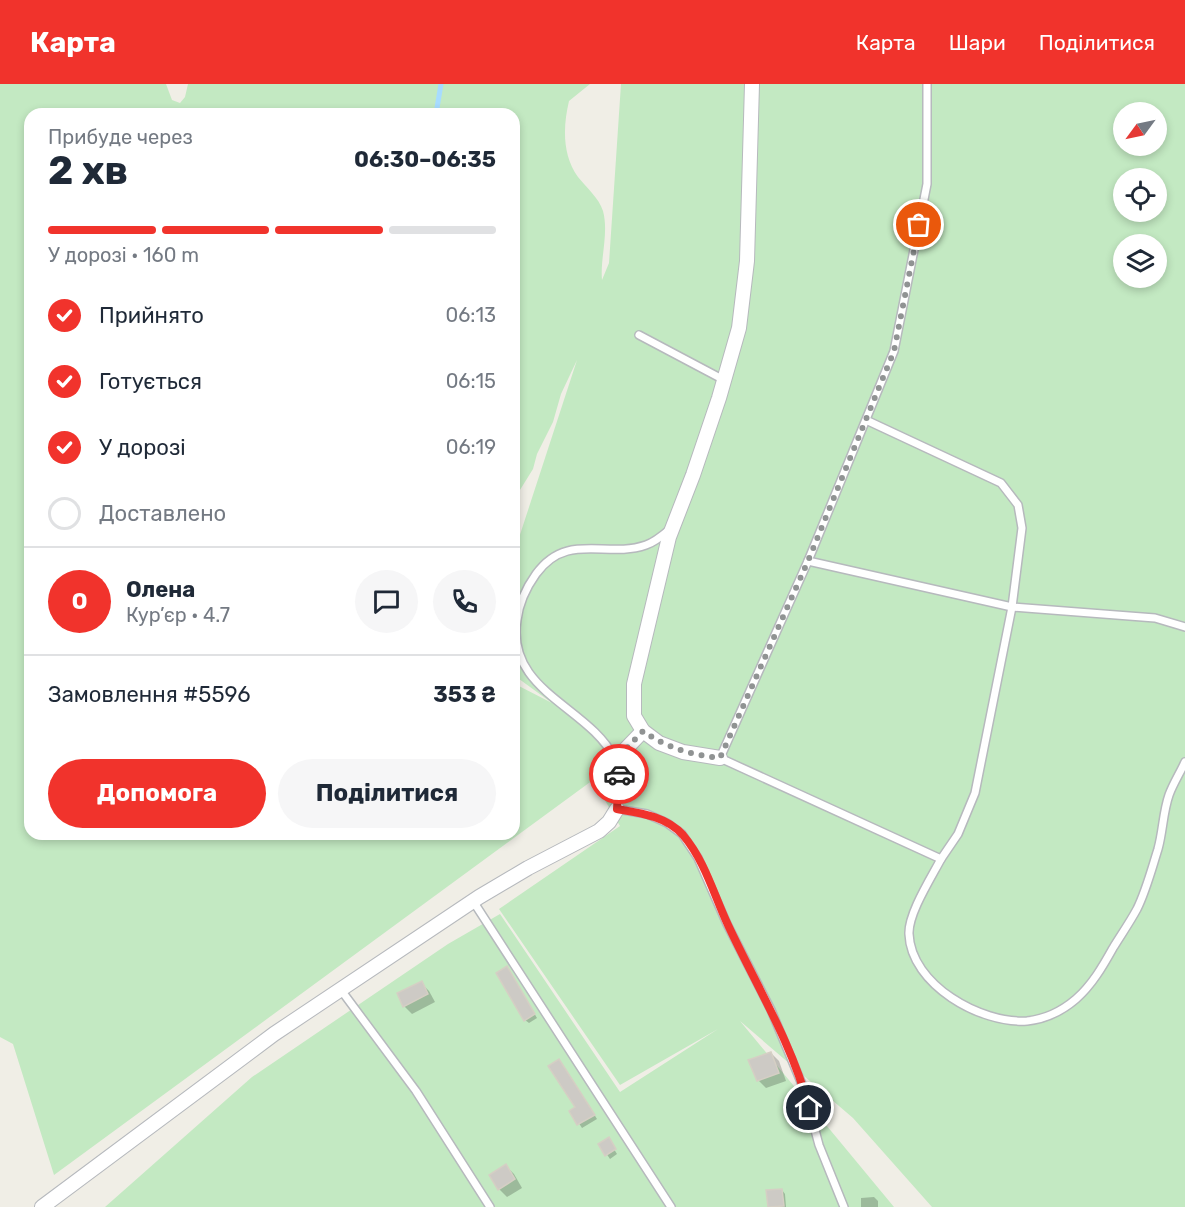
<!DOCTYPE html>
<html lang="uk">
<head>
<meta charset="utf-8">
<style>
  body { margin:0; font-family:Rubik,sans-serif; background:#f6f6f7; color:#1f2937; height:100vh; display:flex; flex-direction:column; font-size:22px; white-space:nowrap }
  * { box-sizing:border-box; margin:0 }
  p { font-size:20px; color:#747a83 }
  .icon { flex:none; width:33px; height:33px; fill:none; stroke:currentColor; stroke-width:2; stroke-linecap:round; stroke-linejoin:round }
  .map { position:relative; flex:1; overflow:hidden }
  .side { position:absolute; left:24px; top:24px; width:496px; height:732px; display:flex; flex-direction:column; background:#fff; border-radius:18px; box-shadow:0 3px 9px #0003 }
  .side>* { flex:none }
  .needle { width:39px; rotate:237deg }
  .fabs { position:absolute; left:1113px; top:18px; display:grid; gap:12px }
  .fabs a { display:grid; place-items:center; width:54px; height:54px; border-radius:50%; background:#fff; box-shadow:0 3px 9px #0003; font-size:30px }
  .pin { position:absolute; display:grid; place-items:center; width:51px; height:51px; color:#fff; margin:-26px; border:3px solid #fff; border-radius:50%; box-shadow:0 2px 6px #0007 }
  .courier { position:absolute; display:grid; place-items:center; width:60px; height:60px; margin:-30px; border:4px solid #f1332c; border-radius:50%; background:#fff; color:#222; box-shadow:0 2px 8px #0007 }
  .summary em { font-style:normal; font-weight:700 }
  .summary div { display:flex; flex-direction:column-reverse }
  .summary { display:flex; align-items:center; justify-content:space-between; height:102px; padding:0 24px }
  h1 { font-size:39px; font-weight:700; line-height:45px }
  .bar { display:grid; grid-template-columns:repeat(4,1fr); gap:9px 6px; align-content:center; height:72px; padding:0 24px }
  .bar i { height:8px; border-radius:4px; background:#e0e1e3 }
  .bar .selected { background:#f1332c }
  .bar p { grid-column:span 4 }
  .line { display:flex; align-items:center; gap:15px; padding:0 24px; border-top:2px solid #e0e1e3 }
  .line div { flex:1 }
  .round { display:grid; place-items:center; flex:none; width:63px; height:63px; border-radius:32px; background:#f6f6f7 }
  ol { padding:0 24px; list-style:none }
  li { display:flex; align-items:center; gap:18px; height:66px }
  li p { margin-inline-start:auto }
  li .icon { padding:6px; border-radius:50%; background:#f1332c; color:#fff; stroke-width:4 }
  li:last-child { color:#747a83 }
  li i { width:33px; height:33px; border:3px solid #e0e1e3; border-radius:50% }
  .cta { display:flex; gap:12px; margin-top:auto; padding:12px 24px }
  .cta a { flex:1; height:69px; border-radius:36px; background:#f1332c; color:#fff; font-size:24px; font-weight:700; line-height:69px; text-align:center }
  .cta a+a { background:#f6f6f7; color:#1f2937 }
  header { display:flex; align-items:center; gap:36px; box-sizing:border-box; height:84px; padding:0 30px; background:#f1332c; color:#fff }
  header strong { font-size:28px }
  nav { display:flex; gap:33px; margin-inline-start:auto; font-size:21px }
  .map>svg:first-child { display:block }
  .green { fill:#c3e9c2; fill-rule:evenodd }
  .shadow { fill:#0003 }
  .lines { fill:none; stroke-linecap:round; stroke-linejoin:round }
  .stream { stroke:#a7dcff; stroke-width:5 }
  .building { fill:#cdcac5; stroke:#d5cfc4; stroke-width:1.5 }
  .service-casing { stroke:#b6b9bd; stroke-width:10 }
  .minor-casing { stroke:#b6b9bd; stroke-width:16 }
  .service { stroke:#fff; stroke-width:7 }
  .minor { stroke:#fff; stroke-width:14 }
  .done { stroke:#909393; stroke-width:6; stroke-dasharray:0 10.8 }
  .route { stroke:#f1332c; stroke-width:8 }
</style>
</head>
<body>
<header>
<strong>Карта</strong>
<nav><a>Карта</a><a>Шари</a><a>Поділитися</a></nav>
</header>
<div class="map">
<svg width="1185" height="1123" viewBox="0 0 1185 1123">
  <rect width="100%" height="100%" fill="#f0eee6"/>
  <!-- green -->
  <path class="green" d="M0 0H166L172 16 180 19 185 13 188 0H590L569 17C563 42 562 71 578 93 586 103 599 114 603 127 609 149 600 174 602 196L609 179 621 0H1185V1123H932L853 1034 740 937 894 1123H105L252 993 448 860 500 830 620 1008 718 945 620 1001 499 825 620 742 593 696 54 1091 13 960 0 953ZM1124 28H1156V62H1124ZM30 30H514L515 414 533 385 537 370 553 338 561 310 577 276 515 466V592L552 619 515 600 514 750H30ZM1124 94H1156V128H1124ZM1124 160H1156V194H1124Z"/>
  <!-- shadow -->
  <g class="shadow">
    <polygon points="507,884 537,934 529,939 525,936"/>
    <polygon points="421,899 429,907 435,918 412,930 404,922"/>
    <polygon points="771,969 779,977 786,997 766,1004 758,996"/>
    <polygon points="562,980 597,1035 582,1044 571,1027 577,1024"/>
    <polygon points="609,1057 617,1070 610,1075 600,1060"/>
    <polygon points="506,1082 514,1090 522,1104 507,1113 499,1105"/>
    <polygon points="782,1106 785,1110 786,1123 770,1123"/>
    <polygon points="874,1113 878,1117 878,1123 861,1123 861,1114"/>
  </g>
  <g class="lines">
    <!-- stream -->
    <polyline class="stream" points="436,30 441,0"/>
  </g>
  <!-- building -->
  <g class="building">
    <polygon points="507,882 535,930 524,937 496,889"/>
    <polygon points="422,897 428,910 403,923 397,909"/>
    <polygon points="771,968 779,989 757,997 748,976"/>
    <polygon points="559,975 595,1031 577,1041 569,1027 575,1023 548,982"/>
    <polygon points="609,1053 616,1065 605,1072 598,1060"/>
    <polygon points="506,1080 515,1095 498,1106 489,1091"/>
    <polygon points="782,1105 784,1122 768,1123 766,1106"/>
  </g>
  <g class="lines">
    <!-- service casing -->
    <g class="service-casing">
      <g id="service">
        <polyline points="639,251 724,296"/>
        <polyline points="866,336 1001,399 1018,421 1022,444 1012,523 975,709 958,750 941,775 720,674 808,477 894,267 927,100 927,0"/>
        <path d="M669 446C662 452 655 458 646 461 606 475 567 447 536 490 526 504 519 519 517 536 506 608 589 622 615 675 622 690 618 709 617 725L647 730 667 739 682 750 698 774 727 840 771 926 804 1005 819 1061 844 1123"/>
        <polyline points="808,477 1012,523 1155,534 1185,543"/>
        <path d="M941 775C931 794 908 830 909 850 911 901 981 940 1027 937 1046 935 1062 927 1076 915 1092 901 1103 882 1113 864 1121 851 1130 838 1137 825 1146 807 1152 784 1158 765 1163 747 1163 728 1169 711 1173 700 1180 689 1185 678"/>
        <polyline points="473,817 671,1123"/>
        <polyline points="341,906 416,1007 490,1123"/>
      </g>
    </g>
    <!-- minor casing -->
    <g class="minor-casing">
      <g id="minor">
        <polyline points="720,674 683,668 659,659 643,647 634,632 634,600 669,453 693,391 719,314 739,244 747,177 752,0"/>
        <polyline points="615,676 643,647"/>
        <polyline points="42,1123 274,950 479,813 528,784 599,747 609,738 617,725"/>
      </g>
    </g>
    <!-- service -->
    <use href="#service" class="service"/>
    <!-- minor -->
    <use href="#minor" class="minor"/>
  </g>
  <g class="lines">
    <!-- done -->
    <path class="done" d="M619 690 615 676 643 647C667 664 691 671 720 674L808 477 894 267 919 141"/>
    <!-- route -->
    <path class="route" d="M619 690 617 725C640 729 666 732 683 751 705 777 714 811 728 841 756 901 792 959 809 1024"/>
  </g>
</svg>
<div class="fabs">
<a><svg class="needle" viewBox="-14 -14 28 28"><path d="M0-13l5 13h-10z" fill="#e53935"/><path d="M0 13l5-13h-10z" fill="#747a83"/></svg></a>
<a><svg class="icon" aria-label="locate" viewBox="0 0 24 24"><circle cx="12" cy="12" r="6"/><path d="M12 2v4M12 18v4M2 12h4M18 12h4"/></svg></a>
<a><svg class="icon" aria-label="layers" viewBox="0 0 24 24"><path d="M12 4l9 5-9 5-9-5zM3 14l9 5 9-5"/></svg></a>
</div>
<div class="pin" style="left:919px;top:141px;background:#ea580c"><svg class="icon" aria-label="bag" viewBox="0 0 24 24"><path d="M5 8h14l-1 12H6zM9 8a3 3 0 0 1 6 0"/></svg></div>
<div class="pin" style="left:809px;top:1024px;background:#1f2937"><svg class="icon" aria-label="home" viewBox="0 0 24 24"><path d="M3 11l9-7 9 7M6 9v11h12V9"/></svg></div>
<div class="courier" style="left:619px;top:690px"><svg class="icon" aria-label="car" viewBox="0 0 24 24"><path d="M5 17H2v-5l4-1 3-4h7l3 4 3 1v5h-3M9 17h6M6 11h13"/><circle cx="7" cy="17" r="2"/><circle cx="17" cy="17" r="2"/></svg></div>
<section class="side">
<div class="summary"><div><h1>2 хв</h1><p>Прибуде через</p></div><em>06:30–06:35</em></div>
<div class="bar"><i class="selected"></i><i class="selected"></i><i class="selected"></i><i></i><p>У дорозі · 160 m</p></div>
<ol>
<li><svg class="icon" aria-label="check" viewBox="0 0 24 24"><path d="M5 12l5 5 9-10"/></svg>Прийнято<p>06:13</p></li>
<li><svg class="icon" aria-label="check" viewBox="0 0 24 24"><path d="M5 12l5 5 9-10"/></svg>Готується<p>06:15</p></li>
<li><svg class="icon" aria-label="check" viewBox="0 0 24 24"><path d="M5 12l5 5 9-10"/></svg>У дорозі<p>06:19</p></li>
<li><i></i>Доставлено</li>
</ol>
<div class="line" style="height:108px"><b class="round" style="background:#f1332c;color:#fff">О</b><div><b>Олена</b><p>Кур’єр · 4.7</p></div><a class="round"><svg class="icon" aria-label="chat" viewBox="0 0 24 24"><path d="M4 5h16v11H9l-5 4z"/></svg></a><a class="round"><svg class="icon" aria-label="phone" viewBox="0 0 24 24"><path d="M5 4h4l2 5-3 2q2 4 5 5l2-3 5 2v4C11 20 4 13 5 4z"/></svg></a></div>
<div class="line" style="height:78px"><div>Замовлення #5596</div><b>353 ₴</b></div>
<div class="cta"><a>Допомога</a><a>Поділитися</a></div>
</section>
</div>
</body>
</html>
